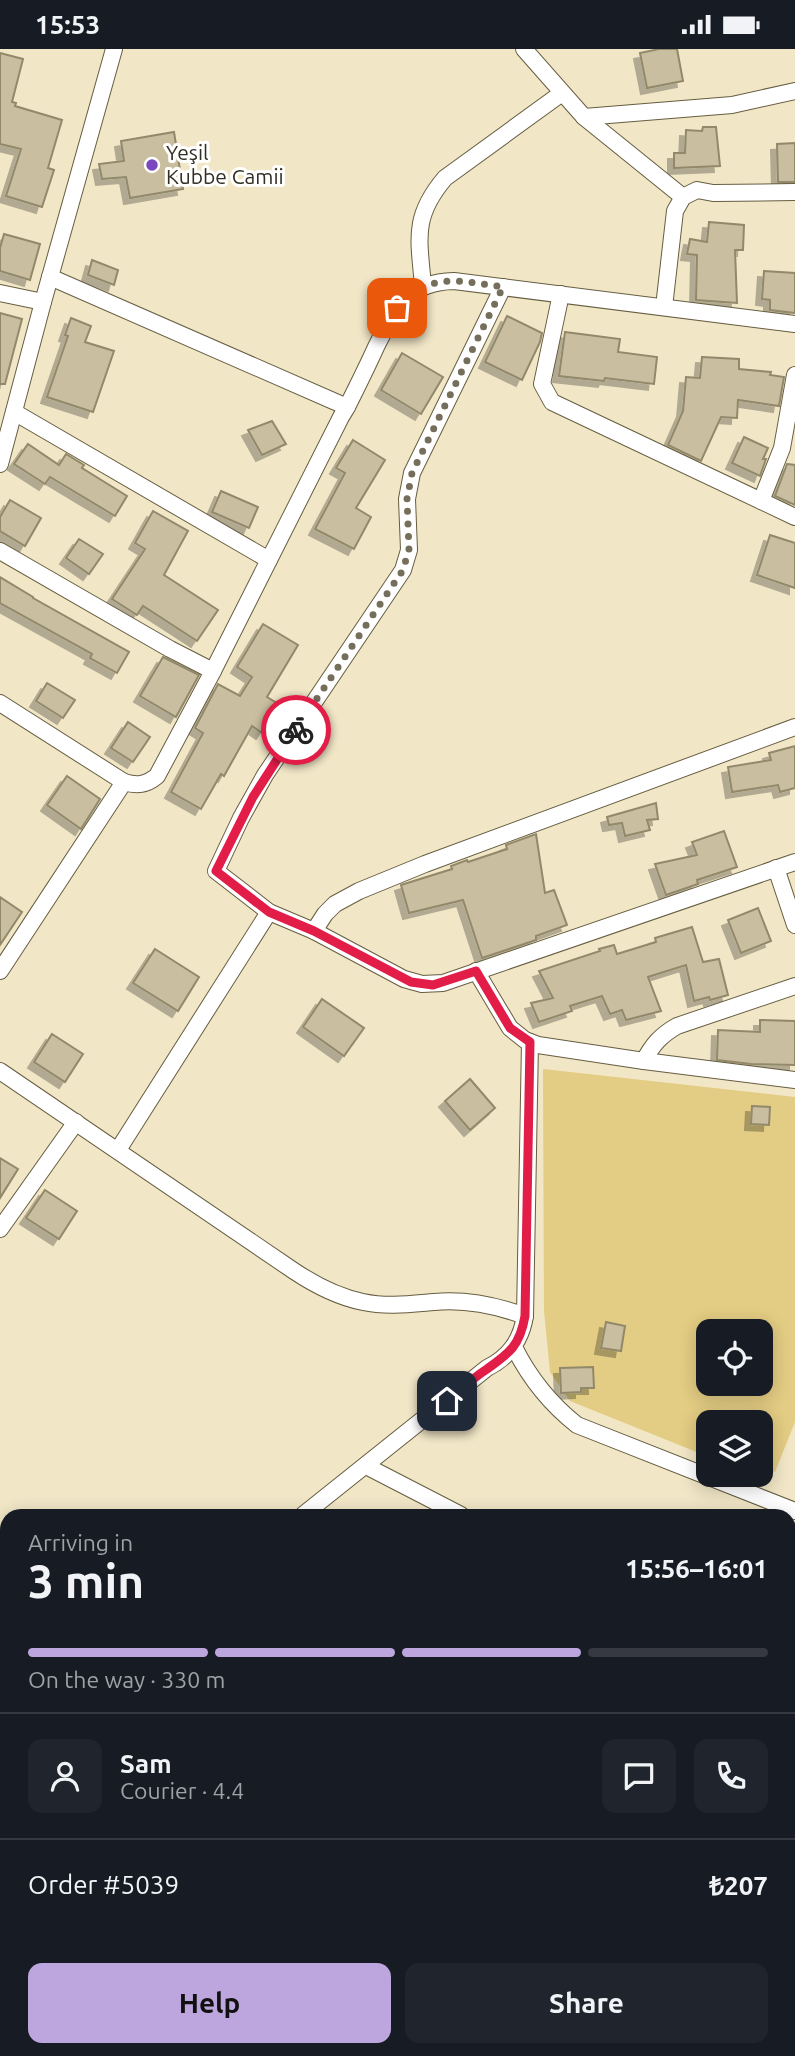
<!DOCTYPE html>
<html lang="en">
<head>
<meta charset="utf-8">
<style>
  body { margin:0; font-family:Ubuntu,sans-serif; background:#20242c; color:#f1f3f6; height:100vh; display:flex; flex-direction:column; font-size:26px; white-space:nowrap }
  * { box-sizing:border-box; margin:0 }
  p { font-size:23px; color:#9ea1a6 }
  .icon { flex:none; width:38px; height:38px; fill:none; stroke:currentColor; stroke-width:2; stroke-linecap:round; stroke-linejoin:round }
  .map { position:relative; flex:1; overflow:hidden }
  .details { position:absolute; left:0px; top:1460px; width:796px; height:548px; display:flex; flex-direction:column; background:#171b24; border-radius:21px 21px 0 0; box-shadow:0 4px 18px #0003 }
  .details>* { flex:none }
  .controls { position:absolute; left:696px; top:1270px; display:grid; gap:14px }
  .controls a { display:grid; place-items:center; width:77px; height:77px; border-radius:14px; background:#171b24; box-shadow:0 4px 18px #0003; font-size:35px }
  .pin { position:absolute; display:grid; place-items:center; width:60px; height:60px; color:#fff; margin:-30px; border-radius:14px; box-shadow:0 4px 10px #0006 }
  .courier { position:absolute; display:grid; place-items:center; width:70px; height:70px; margin:-35px; border:5px solid #e11d48; border-radius:50%; background:#fff; color:#222; box-shadow:0 2px 9px #0007 }
  .overview em { font-style:normal; font-weight:700 }
  .overview div { display:flex; flex-direction:column-reverse }
  .overview { display:flex; align-items:center; justify-content:space-between; height:119px; padding:0 28px }
  h1 { font-size:46px; font-weight:700; line-height:52px }
  .bar { display:grid; grid-template-columns:repeat(4,1fr); gap:10px 7px; align-content:center; height:84px; padding:0 28px }
  .bar i { height:9px; border-radius:5px; background:#363941 }
  .bar .on { background:#bca6dd }
  .bar p { grid-column:span 4 }
  .line { display:flex; align-items:center; gap:18px; padding:0 28px; border-top:2px solid #363941 }
  .line div { flex:1 }
  .round { display:grid; place-items:center; flex:none; width:74px; height:74px; border-radius:14px; background:#20242c }
  .button { display:flex; gap:14px; margin-top:auto; padding:14px 28px }
  .button a { flex:1; height:80px; border-radius:14px; background:#bca6dd; color:#111; font-size:28px; font-weight:700; line-height:80px; text-align:center }
  .button a+a { background:#20242c; color:#f1f3f6 }
  .status { display:flex; justify-content:space-between; align-items:center; height:49px; padding:0 35px; background:#171b24; direction:ltr }
  .status svg { height:19px; fill:currentColor }
  .map>svg:first-child { display:block }
  .green { fill:#e3cc83; fill-rule:evenodd }
  .building { fill:#c9bfa0; stroke:#92886b; stroke-width:2; filter:url(#shadow) }
  .lines { fill:none; stroke-linecap:round; stroke-linejoin:round }
  .minor-casing { stroke:#665d41; stroke-width:18 }
  .tertiary-casing { stroke:#665d41; stroke-width:22 }
  .minor { stroke:#fff; stroke-width:16 }
  .tertiary { stroke:#fff; stroke-width:19 }
  .done { stroke:#756e5b; stroke-width:7; stroke-dasharray:0 12.6 }
  .route { stroke:#e11d48; stroke-width:9 }
  .poi-dot { fill:#7b47bf; stroke:#fff; stroke-width:2.5 }
  .labels { text-anchor:middle; stroke-width:6; stroke-linejoin:round; paint-order:stroke }
  .poi-label { font-size:21px; fill:#322e22; stroke:#fff; text-anchor:start }
</style>
</head>
<body>
<div class="status"><b>15:53</b><svg viewBox="0 0 49 12"><path d="M0 12V9h3v3zM5 12V6h3v6zM10 12V3h3v9zM15 12V0h3v12zM26 1h20v11H26zM47 4h2v5h-2z"/></svg></div>
<div class="map">
<svg width="795" height="2007" viewBox="0 0 795 2007">
  <defs>
    <filter id="shadow"><feDropShadow dx="-6" dy="6" stdDeviation="0" flood-color="#0004"/></filter>
  </defs>
  <rect width="100%" height="100%" fill="#f1e6c6"/>
  <!-- green -->
  <path class="green" d="M543 1020 795 1048V1373L775 1423 761 1420V1374H709V1408L570 1352 550 1323 544 1262ZM709 1283H761V1335H709Z"/>
  <!-- building -->
  <g class="building">
    <polygon points="659,0 677,0 683,32 647,39 640,4"/>
    <polygon points="0,4 23,10 12,53 16,54 15,57 62,71 48,119 54,121 42,158 6,147 21,100 0,95"/>
    <polygon points="703,78 716,78 720,117 674,119 674,104 685,104 686,81 702,82"/>
    <polygon points="174,83 183,140 130,149 126,128 102,130 99,115 124,112 121,92"/>
    <polygon points="795,94 795,133 778,133 777,95"/>
    <polygon points="709,173 744,176 743,201 735,201 737,254 696,251 697,206 687,205 690,190 707,193"/>
    <polygon points="4,185 40,195 30,231 0,222 0,199"/>
    <polygon points="92,211 118,221 114,236 88,226"/>
    <polygon points="764,222 795,224 795,264 770,261 770,251 762,250"/>
    <polygon points="0,264 22,270 5,335 0,335"/>
    <polygon points="507,267 542,284 540,293 522,331 485,313"/>
    <polygon points="71,269 91,277 85,293 114,302 93,363 47,348 68,287 65,286"/>
    <polygon points="565,283 620,290 618,303 657,308 654,335 605,329 604,332 559,327"/>
    <polygon points="402,304 443,328 421,365 381,341"/>
    <polygon points="702,308 739,310 739,320 771,323 770,326 784,328 779,357 738,351 737,369 721,368 701,412 668,396 683,362 686,328 700,329"/>
    <polygon points="272,372 286,395 262,406 248,381"/>
    <polygon points="744,388 768,399 763,410 766,410 760,427 732,414"/>
    <polygon points="353,391 385,411 356,459 371,468 354,500 315,480 345,424 336,419"/>
    <polygon points="28,395 59,416 66,405 84,416 82,419 127,447 115,467 50,428 45,435 14,415"/>
    <polygon points="787,415 795,416 795,456 775,447"/>
    <polygon points="221,442 258,458 249,479 212,463"/>
    <polygon points="10,451 41,469 25,497 0,482 0,468"/>
    <polygon points="153,462 188,482 164,526 218,561 197,592 143,557 137,566 112,550 145,500 135,494"/>
    <polygon points="770,486 795,494 795,539 757,526"/>
    <polygon points="79,490 103,505 89,525 66,509"/>
    <polygon points="0,528 33,548 33,549 129,603 117,624 90,609 92,605 0,554"/>
    <polygon points="263,575 298,596 267,648 280,656 262,684 252,677 224,727 221,725 201,760 171,743 203,684 195,679 218,635 240,647 252,628 237,618"/>
    <polygon points="163,608 199,626 176,668 140,647"/>
    <polygon points="47,634 75,651 63,669 36,652"/>
    <polygon points="128,673 150,688 133,713 111,699"/>
    <polygon points="795,697 795,739 780,743 778,736 732,743 728,718 771,711 769,704"/>
    <polygon points="67,727 100,750 81,780 47,756"/>
    <polygon points="656,754 658,770 647,771 650,781 625,787 622,774 609,776 607,768"/>
    <polygon points="724,782 737,818 697,831 698,835 666,846 655,815 697,806 692,793"/>
    <polygon points="536,785 545,844 554,841 567,876 536,887 536,891 482,909 463,851 409,864 401,836 452,820 451,817 467,811 468,813 507,800 506,796"/>
    <polygon points="0,848 22,863 0,896"/>
    <polygon points="758,859 771,892 741,904 728,871"/>
    <polygon points="692,878 703,913 719,910 728,946 710,951 709,948 694,952 686,916 648,928 661,962 626,971 622,961 610,965 602,947 570,957 572,962 539,973 531,954 553,949 539,922 600,902 599,900 614,896 617,905 656,893 655,889"/>
    <polygon points="155,900 199,928 178,962 133,934"/>
    <polygon points="322,950 364,979 344,1007 303,978"/>
    <polygon points="760,971 795,972 795,1016 751,1015 717,1011 718,981 760,983"/>
    <polygon points="52,985 83,1005 65,1033 34,1013"/>
    <polygon points="470,1030 495,1059 470,1081 445,1052"/>
    <polygon points="752,1057 770,1058 769,1076 751,1075"/>
    <polygon points="0,1109 18,1120 0,1149"/>
    <polygon points="45,1141 77,1162 59,1190 26,1169"/>
    <polygon points="606,1273 625,1277 621,1302 601,1299"/>
    <polygon points="593,1318 594,1339 581,1339 581,1343 561,1344 560,1319"/>
  </g>
  <g class="lines">
    <!-- minor casing -->
    <g class="minor-casing">
      <g id="minor">
        <polyline points="524,0 584,68 683,148"/>
        <polyline points="584,68 732,56 795,42"/>
        <polyline points="50,228 347,358"/>
        <path d="M423 237C419 190 412 168 445 129L562 44"/>
        <polyline points="503,238 412,424 407,450 409,501 403,521 265,726 241,769 216,822 269,863 314,882 404,930 422,935 443,934 795,813"/>
        <polyline points="0,244 43,253"/>
        <polyline points="561,245 542,335 552,353 795,468"/>
        <polyline points="664,258 675,162 683,148 697,141 713,144 795,143"/>
        <polyline points="14,363 269,511"/>
        <polyline points="0,415 43,253 114,0"/>
        <polyline points="761,452 782,399 795,326"/>
        <polyline points="0,502 170,600 213,622"/>
        <path d="M0 654 124 733C137 737 146 736 157 727L213 622 341 368 347 358C357 338 367 318 376 298 395 260 407 233 454 232L795 275"/>
        <polyline points="776,819 795,876"/>
        <polyline points="314,882 325,865 335,855 359,842 425,815 795,678"/>
        <polyline points="0,922 124,733"/>
        <polyline points="476,922 510,979 525,991 538,996 644,1012 795,1031"/>
        <path d="M644 1012C652 996 661 986 677 977L795 937"/>
        <path d="M0 1022 294 1222C315 1236 338 1248 363 1253 387 1258 410 1255 434 1253 465 1250 495 1256 525 1267"/>
        <polyline points="118,1101 269,863"/>
        <polyline points="0,1180 76,1073"/>
        <path d="M514 1298C530 1330 549 1354 577 1376L795 1462"/>
        <polyline points="366,1417 461,1466"/>
        <path d="M303 1466 487 1319C509 1308 521 1292 525 1267L530 993"/>
        <polyline points="0,1835 7,1773"/>
        <polyline points="553,2000 592,2007"/>
        <polyline points="402,2007 404,2000"/>
        <polyline points="682,2007 712,2001"/>
      </g>
    </g>
    <!-- tertiary casing -->
    <g class="tertiary-casing">
      <g id="tertiary">
        <polyline points="0,1841 7,1844"/>
        <polyline points="304,2000 316,2007"/>
      </g>
    </g>
    <!-- minor -->
    <use href="#minor" class="minor"/>
    <!-- tertiary -->
    <use href="#tertiary" class="tertiary"/>
  </g>
  <g class="lines">
    <!-- done -->
    <path class="done" d="M296 681 403 521 409 500 407 450 412 424 503 238C461 232 428 222 397 259"/>
    <!-- route -->
    <path class="route" d="M296 681 253 748 216 822 269 863 314 882 411 933 433 936 476 922 510 979 530 993 525 1267C520 1296 510 1304 487 1320 473 1329 460 1341 447 1352"/>
  </g>
  <!-- markers -->
  <circle class="poi-dot" cx="152" cy="116" r="7"/>
  <g class="labels">
    <!-- poi labels -->
    <g class="poi-label">
      <text x="166" y="111">Yeşil<tspan x="166" dy="24">Kubbe Camii</tspan></text>
    </g>
  </g>
</svg>
<div class="controls">
<a><svg class="icon" aria-label="locate" viewBox="0 0 24 24"><circle cx="12" cy="12" r="6"/><path d="M12 2v4M12 18v4M2 12h4M18 12h4"/></svg></a>
<a><svg class="icon" aria-label="layers" viewBox="0 0 24 24"><path d="M12 4l9 5-9 5-9-5zM3 14l9 5 9-5"/></svg></a>
</div>
<div class="pin" style="left:397px;top:259px;background:#ea580c"><svg class="icon" aria-label="bag" viewBox="0 0 24 24"><path d="M5 8h14l-1 12H6zM9 8a3 3 0 0 1 6 0"/></svg></div>
<div class="pin" style="left:447px;top:1352px;background:#1f2937"><svg class="icon" aria-label="home" viewBox="0 0 24 24"><path d="M3 11l9-7 9 7M6 9v11h12V9"/></svg></div>
<div class="courier" style="left:296px;top:681px"><svg class="icon" aria-label="bike" viewBox="0 0 24 24"><circle cx="6" cy="16" r="4"/><circle cx="18" cy="16" r="4"/><path d="M6 16l4-8h5l3 8M10 8l3 8H6M13 5h3"/></svg></div>
<section class="details">
<div class="overview"><div><h1>3 min</h1><p>Arriving in</p></div><em>15:56–16:01</em></div>
<div class="bar"><i class="on"></i><i class="on"></i><i class="on"></i><i></i><p>On the way · 330 m</p></div>
<div class="line" style="height:126px"><a class="round"><svg class="icon" aria-label="person" viewBox="0 0 24 24"><circle cx="12" cy="8" r="4"/><path d="M4 21q1-7 8-7t8 7"/></svg></a><div><b>Sam</b><p>Courier · 4.4</p></div><a class="round"><svg class="icon" aria-label="chat" viewBox="0 0 24 24"><path d="M4 5h16v11H9l-5 4z"/></svg></a><a class="round"><svg class="icon" aria-label="phone" viewBox="0 0 24 24"><path d="M5 4h4l2 5-3 2q2 4 5 5l2-3 5 2v4C11 20 4 13 5 4z"/></svg></a></div>
<div class="line" style="height:91px"><div>Order #5039</div><b>₺207</b></div>
<div class="button"><a>Help</a><a>Share</a></div>
</section>
</div>
</body>
</html>
